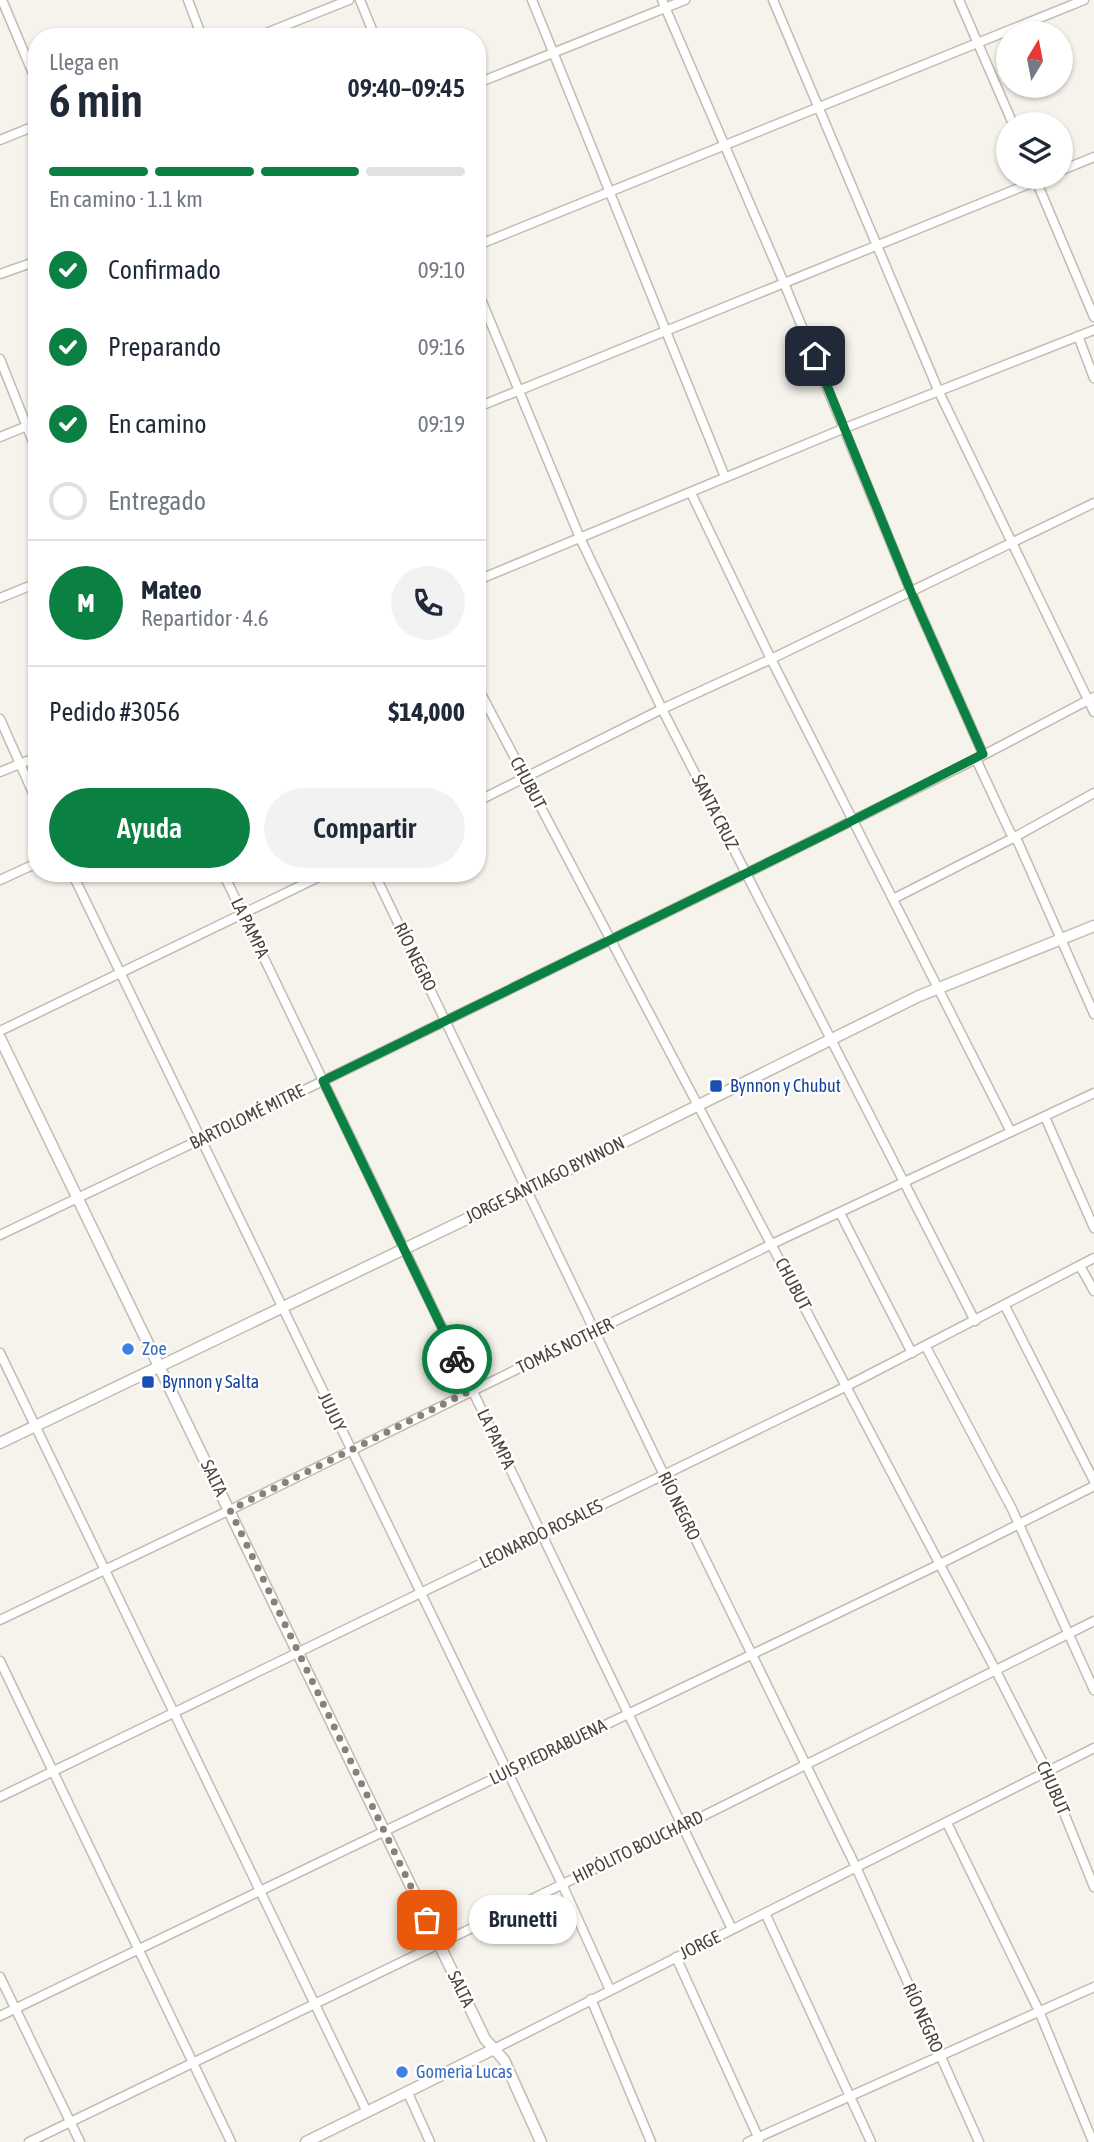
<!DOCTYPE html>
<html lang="es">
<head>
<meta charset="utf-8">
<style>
  body { margin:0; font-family:"Asap Condensed",sans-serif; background:#f2f2f3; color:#1f2937; height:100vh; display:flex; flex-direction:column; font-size:26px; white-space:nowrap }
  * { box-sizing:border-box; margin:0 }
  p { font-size:23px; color:#747a83 }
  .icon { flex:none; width:38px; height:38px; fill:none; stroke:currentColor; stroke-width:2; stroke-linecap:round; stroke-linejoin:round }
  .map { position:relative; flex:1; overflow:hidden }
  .details { position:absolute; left:28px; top:28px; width:458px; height:854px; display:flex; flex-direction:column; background:#fff; border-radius:28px; box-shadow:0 2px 5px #0004 }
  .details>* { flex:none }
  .needle { width:46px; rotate:10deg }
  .controls { position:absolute; left:996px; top:21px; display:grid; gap:14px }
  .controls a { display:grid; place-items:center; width:77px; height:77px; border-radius:50%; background:#fff; box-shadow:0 2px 5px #0004; font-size:35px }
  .pin { position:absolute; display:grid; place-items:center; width:60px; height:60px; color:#fff; margin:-30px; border-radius:14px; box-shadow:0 4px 10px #0006 }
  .courier { position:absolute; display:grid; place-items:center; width:70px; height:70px; margin:-35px; border:5px solid #0b8043; border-radius:50%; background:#fff; color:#222; box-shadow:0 2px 9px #0007 }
  .bubble { position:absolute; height:49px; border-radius:24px; background:#fff; box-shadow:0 2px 5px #0004; font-size:23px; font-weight:600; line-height:49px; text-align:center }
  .overview em { font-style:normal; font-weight:600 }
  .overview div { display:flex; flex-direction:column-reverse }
  .overview { display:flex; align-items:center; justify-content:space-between; height:119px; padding:0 21px }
  h1 { font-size:46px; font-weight:600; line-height:52px }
  .bar { display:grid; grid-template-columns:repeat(4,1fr); gap:10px 7px; align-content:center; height:84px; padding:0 21px }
  .bar i { height:9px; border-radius:5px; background:#e0e1e3 }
  .bar .selected { background:#0b8043 }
  .bar p { grid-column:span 4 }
  .line { display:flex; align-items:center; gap:18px; padding:0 21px; border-top:2px solid #e0e1e3 }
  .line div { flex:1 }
  .round { display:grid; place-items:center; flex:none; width:74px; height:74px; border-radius:37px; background:#f2f2f3 }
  ol { padding:0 21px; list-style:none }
  li { display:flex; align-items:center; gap:21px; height:77px }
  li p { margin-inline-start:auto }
  li .icon { padding:7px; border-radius:50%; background:#0b8043; color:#fff; stroke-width:4 }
  li:last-child { color:#747a83 }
  li i { width:38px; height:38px; border:4px solid #e0e1e3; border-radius:50% }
  .cta { display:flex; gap:14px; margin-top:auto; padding:14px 21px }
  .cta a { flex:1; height:80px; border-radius:42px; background:#0b8043; color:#fff; font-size:28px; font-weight:600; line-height:80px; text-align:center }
  .cta a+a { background:#f2f2f3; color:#1f2937 }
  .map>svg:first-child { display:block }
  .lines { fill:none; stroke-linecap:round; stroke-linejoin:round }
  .minor-casing { stroke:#c2bbae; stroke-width:11 }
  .tertiary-casing { stroke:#c2bbae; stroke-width:13 }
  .minor { stroke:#fff; stroke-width:8 }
  .tertiary { stroke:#fff; stroke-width:10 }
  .done { stroke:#878178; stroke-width:7; stroke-dasharray:0 12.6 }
  .route { stroke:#0b8043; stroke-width:9 }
  .transit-dot { fill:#1a4fb4; stroke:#fff; stroke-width:2.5 }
  .shop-dot { fill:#3f7fe0; stroke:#fff; stroke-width:2.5 }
  .labels { text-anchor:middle; stroke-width:5; stroke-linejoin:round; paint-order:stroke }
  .street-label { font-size:18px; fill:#4b4439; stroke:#fff }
  .transit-label { font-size:18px; fill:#164399; stroke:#fff; text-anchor:start }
  .shop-label { font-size:18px; fill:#366cbe; stroke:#fff; text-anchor:start }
</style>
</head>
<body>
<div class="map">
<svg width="1094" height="2142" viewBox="0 0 1094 2142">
  <rect width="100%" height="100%" fill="#f6f3ec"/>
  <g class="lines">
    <!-- minor casing -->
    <g class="minor-casing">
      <g id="minor">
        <polyline points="2,0 37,83"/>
        <polyline points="188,0 202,37"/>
        <polyline points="360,0 375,37"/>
        <polyline points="532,0 725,477"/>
        <polyline points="662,0 784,283 911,592 983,754"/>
        <polyline points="773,0 939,392 1094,712"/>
        <polyline points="959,0 1013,124"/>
        <polyline points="256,37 349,0"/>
        <polyline points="478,83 685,0"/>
        <polyline points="0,140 37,125"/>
        <polyline points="1060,171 1094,157"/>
        <polyline points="1035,178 1094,317"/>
        <polyline points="478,245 1084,0"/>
        <polyline points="0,274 37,261"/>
        <polyline points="478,292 580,538 662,709 975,1321"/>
        <polyline points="1078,336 1094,378"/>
        <polyline points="0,359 37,452"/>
        <polyline points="478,407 1046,177"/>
        <polyline points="0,437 37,422"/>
        <polyline points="691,493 771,659 1011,1132"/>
        <polyline points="478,580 845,428 1094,330"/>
        <polyline points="0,598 37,583"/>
        <polyline points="478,688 996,1671 1047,1771 1094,1887"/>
        <polyline points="0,719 37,802"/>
        <polyline points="976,759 1010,832 1018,842 1094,1014"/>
        <polyline points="0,772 37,757"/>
        <polyline points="478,801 662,709 771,659 1094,503"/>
        <polyline points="72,873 562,1884 610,1990"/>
        <polyline points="223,873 732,1929"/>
        <polyline points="374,873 664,1475 856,1867 979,2142"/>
        <polyline points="0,880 37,863"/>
        <polyline points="893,899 1015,837 1094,793"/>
        <polyline points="0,1031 327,873"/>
        <polyline points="1045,1117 1094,1228"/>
        <polyline points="840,1213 912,1353"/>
        <polyline points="0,1235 323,1081 747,873 976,759 1094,697"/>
        <polyline points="1080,1266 1094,1291"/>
        <polyline points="1005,1306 1094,1481"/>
        <polyline points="926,1347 1012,1509 1094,1690"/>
        <polyline points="0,1353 367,2112"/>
        <polyline points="0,1620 230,1510 772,1244 1094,1093"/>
        <polyline points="0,1661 231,2142"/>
        <polyline points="0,1797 847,1386 1094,1258"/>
        <polyline points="947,1823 1039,2011 1093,2142"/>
        <polyline points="765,1913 871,2142"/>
        <polyline points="676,1957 759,2139"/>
        <polyline points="0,1977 80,2142"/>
        <polyline points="591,1999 651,2142"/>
        <polyline points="0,2016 940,1564 1094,1486"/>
        <polyline points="494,2049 1094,1748"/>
        <polyline points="407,2091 430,2142"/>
        <polyline points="29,2142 683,1826 1094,1621"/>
        <polyline points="748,2142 1094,1987"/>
      </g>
    </g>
    <!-- tertiary casing -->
    <g class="tertiary-casing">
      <g id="tertiary">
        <polyline points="0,1038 485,2039 504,2060 541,2142"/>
        <polyline points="0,1443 527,1190 919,996 1094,926"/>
        <polyline points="306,2142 494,2049"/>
      </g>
    </g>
    <!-- minor -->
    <use href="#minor" class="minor"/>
    <!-- tertiary -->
    <use href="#tertiary" class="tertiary"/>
  </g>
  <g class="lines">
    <!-- done -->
    <polyline class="done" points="427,1920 230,1510 472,1390 457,1359"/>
    <!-- route -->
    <polyline class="route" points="457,1359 323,1081 832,831 983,754 911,592 815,356"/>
  </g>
  <!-- markers -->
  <g class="transit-dot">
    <rect x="709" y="1079" width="14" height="14" rx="3.5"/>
    <rect x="141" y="1375" width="14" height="14" rx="3.5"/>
  </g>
  <g class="shop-dot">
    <circle cx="128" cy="1349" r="7"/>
    <circle cx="402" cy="2072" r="7"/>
  </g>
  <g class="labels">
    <!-- street labels -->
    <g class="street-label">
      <text transform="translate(528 783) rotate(62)" y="6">CHUBUT</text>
      <text transform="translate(715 812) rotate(63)" y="6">SANTA CRUZ</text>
      <text transform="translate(250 928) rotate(64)" y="6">LA PAMPA</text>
      <text transform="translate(415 957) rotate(64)" y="6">RÍO NEGRO</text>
      <text transform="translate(247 1117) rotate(-26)" y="6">BARTOLOMÉ MITRE</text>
      <text transform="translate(545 1180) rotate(-26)" y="6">JORGE SANTIAGO BYNNON</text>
      <text transform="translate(793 1284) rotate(62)" y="6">CHUBUT</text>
      <text transform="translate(565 1346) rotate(-26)" y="6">TOMÁS NOTHER</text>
      <text transform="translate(332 1412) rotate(64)" y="6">JUJUY</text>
      <text transform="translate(496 1439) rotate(64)" y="6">LA PAMPA</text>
      <text transform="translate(214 1478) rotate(64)" y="6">SALTA</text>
      <text transform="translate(679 1506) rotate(64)" y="6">RÍO NEGRO</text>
      <text transform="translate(541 1534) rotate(-26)" y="6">LEONARDO ROSALES</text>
      <text transform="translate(548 1752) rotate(-26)" y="6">LUIS PIEDRABUENA</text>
      <text transform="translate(1053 1788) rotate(66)" y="6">CHUBUT</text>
      <text transform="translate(638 1847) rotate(-26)" y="6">HIPÓLITO BOUCHARD</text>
      <text transform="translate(700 1945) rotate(-26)" y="6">JORGE</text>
      <text transform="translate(461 1989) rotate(64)" y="6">SALTA</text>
      <text transform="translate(923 2018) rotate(66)" y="6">RÍO NEGRO</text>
    </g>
    <!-- transit labels -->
    <g class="transit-label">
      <text x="730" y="1092">Bynnon y Chubut</text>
      <text x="162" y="1388">Bynnon y Salta</text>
    </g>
    <!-- shop labels -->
    <g class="shop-label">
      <text x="142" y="1355">Zoe</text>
      <text x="416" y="2078">Gomerìa Lucas</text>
    </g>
  </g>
</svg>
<div class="controls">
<a><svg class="needle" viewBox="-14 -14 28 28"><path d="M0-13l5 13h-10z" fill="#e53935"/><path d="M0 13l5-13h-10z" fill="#747a83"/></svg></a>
<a><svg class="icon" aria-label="layers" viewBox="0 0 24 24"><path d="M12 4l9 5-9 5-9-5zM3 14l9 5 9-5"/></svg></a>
</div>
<div class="pin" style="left:427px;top:1920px;background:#ea580c"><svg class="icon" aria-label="bag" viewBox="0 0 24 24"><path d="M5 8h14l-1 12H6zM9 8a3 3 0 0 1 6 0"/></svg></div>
<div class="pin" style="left:815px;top:356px;background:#1f2937"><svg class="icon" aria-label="home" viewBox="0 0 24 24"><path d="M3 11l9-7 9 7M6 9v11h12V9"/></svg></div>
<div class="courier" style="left:457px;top:1359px"><svg class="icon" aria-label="bike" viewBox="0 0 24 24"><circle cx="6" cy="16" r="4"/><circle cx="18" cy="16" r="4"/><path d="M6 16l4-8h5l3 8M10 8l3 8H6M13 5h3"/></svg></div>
<div class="bubble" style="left:469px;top:1895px;width:108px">Brunetti</div>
<section class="details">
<div class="overview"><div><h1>6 min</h1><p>Llega en</p></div><em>09:40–09:45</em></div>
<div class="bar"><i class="selected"></i><i class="selected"></i><i class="selected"></i><i></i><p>En camino · 1.1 km</p></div>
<ol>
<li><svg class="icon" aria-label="check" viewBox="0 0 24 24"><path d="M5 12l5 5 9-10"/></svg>Confirmado<p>09:10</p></li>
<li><svg class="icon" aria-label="check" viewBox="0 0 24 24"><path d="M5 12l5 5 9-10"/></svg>Preparando<p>09:16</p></li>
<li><svg class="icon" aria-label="check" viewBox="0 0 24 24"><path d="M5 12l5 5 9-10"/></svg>En camino<p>09:19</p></li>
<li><i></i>Entregado</li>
</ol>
<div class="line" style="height:126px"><b class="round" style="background:#0b8043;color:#fff">M</b><div><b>Mateo</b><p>Repartidor · 4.6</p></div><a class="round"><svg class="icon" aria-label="phone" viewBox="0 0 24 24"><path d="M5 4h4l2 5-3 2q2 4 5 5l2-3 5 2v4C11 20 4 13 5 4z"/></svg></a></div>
<div class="line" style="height:91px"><div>Pedido #3056</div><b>$14,000</b></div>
<div class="cta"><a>Ayuda</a><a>Compartir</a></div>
</section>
</div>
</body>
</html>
